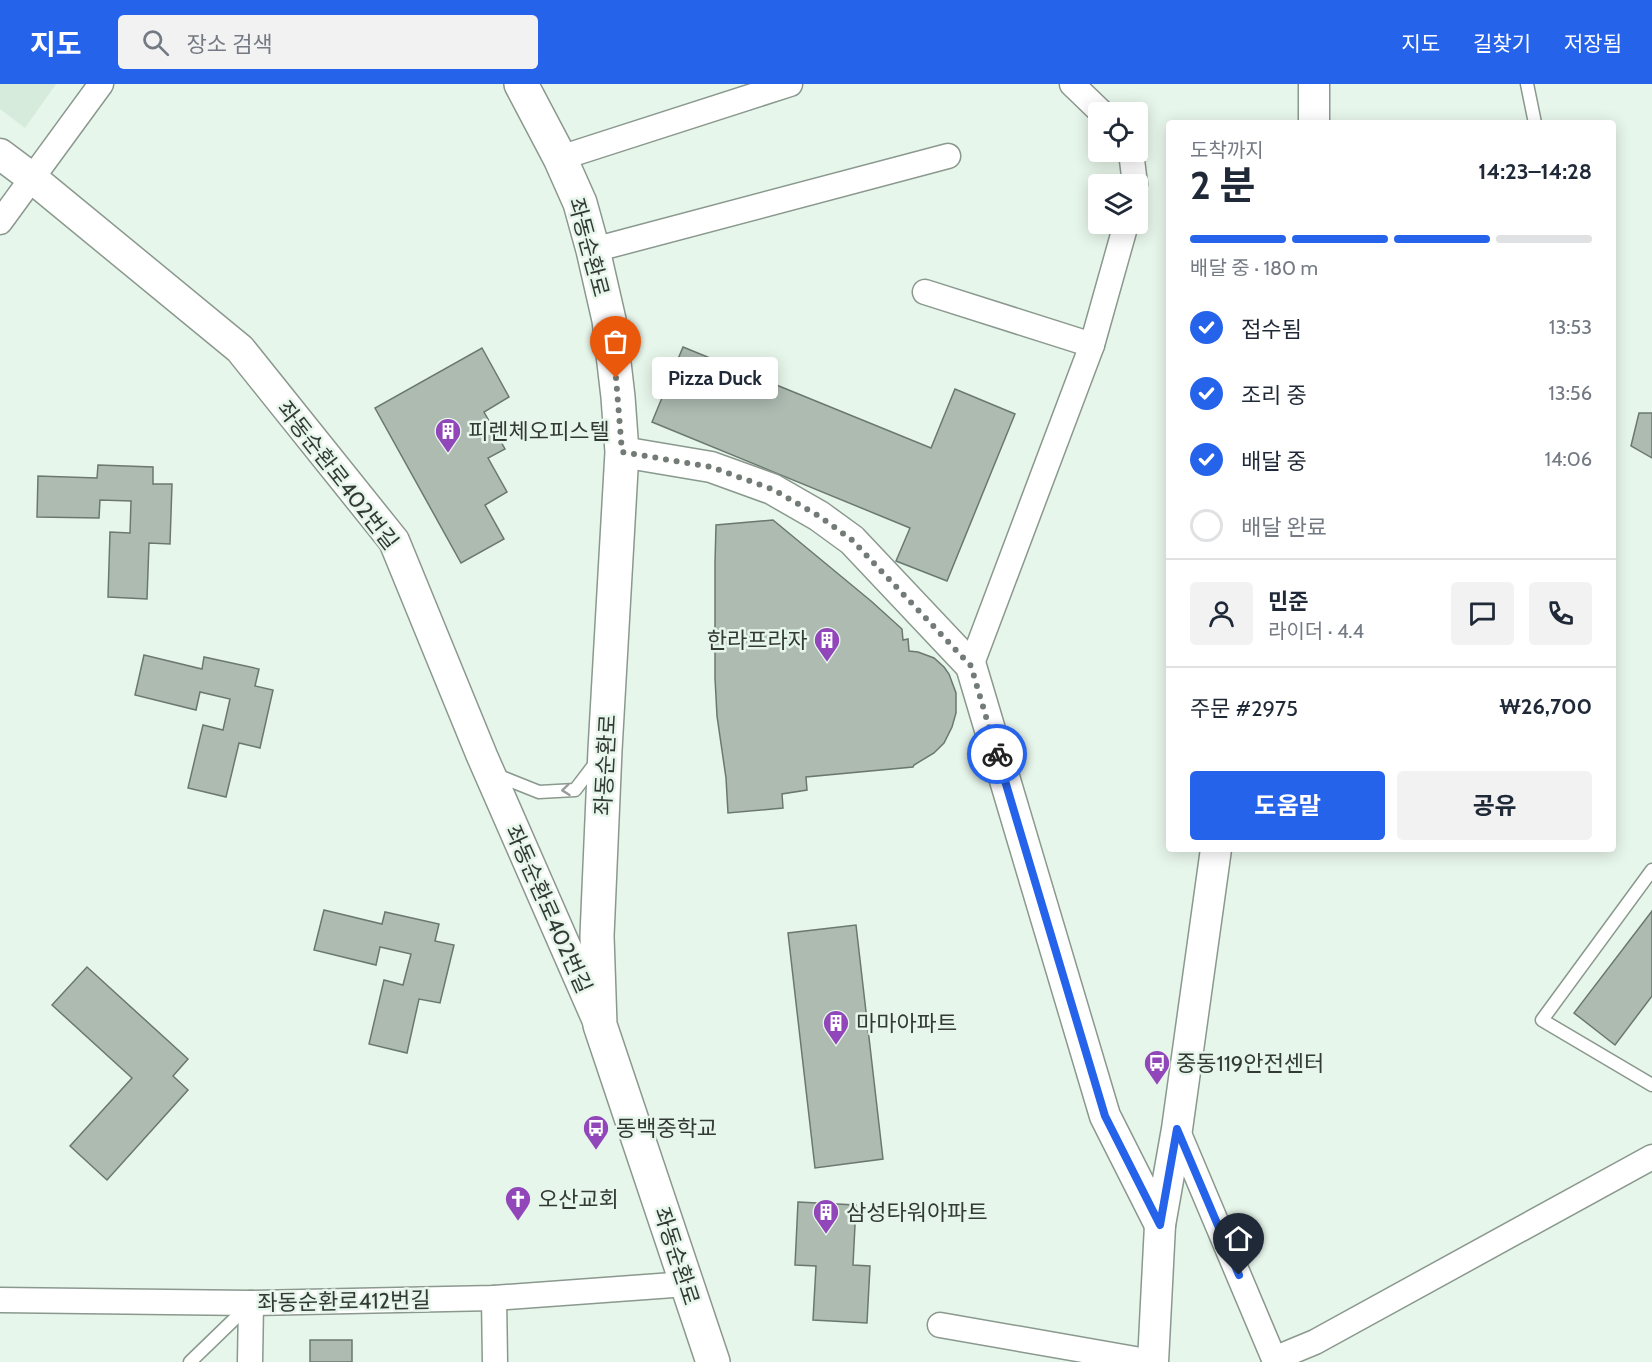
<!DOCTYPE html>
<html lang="ko">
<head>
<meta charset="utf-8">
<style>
  body { margin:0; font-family:Cabin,"Noto Sans KR",sans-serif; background:#f2f2f3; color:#1f2937; height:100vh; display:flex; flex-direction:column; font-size:22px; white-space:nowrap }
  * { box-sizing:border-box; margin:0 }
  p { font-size:20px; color:#747a83 }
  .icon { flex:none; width:33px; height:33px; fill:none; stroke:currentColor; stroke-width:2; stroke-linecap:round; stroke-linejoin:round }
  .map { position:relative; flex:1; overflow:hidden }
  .drawer { position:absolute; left:1166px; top:36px; width:450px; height:732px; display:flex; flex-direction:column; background:#fff; border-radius:6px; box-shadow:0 3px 15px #0003 }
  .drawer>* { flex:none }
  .buttons { position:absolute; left:1088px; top:18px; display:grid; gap:12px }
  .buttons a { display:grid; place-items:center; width:60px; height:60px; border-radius:6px; background:#fff; box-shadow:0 3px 15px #0003; font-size:30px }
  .pin { position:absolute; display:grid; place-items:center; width:51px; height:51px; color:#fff; margin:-62px -26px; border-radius:50% 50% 50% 0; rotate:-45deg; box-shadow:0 0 6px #0007 }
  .pin .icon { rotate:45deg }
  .courier { position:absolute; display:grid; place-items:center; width:60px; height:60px; margin:-30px; border:4px solid #2563eb; border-radius:50%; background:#fff; color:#222; box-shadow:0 2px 8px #0007 }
  .bubble { position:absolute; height:42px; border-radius:6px; background:#fff; box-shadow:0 3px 15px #0003; font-size:20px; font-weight:700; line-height:42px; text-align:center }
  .summary em { font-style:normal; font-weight:700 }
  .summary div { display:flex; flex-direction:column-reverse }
  .summary { display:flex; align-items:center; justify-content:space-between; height:102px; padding:0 24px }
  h1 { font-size:39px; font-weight:700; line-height:45px }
  .bar { display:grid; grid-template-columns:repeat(4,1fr); gap:9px 6px; align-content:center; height:72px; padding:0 24px }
  .bar i { height:8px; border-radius:4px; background:#e0e1e3 }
  .bar .selected { background:#2563eb }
  .bar p { grid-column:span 4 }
  .line { display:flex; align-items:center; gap:15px; padding:0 24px; border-top:2px solid #e0e1e3 }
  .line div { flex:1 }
  .round { display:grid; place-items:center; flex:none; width:63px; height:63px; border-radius:6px; background:#f2f2f3 }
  ol { padding:0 24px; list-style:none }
  li { display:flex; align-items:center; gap:18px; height:66px }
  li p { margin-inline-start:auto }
  li .icon { padding:6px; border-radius:50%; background:#2563eb; color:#fff; stroke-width:4 }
  li:last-child { color:#747a83 }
  li i { width:33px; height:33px; border:3px solid #e0e1e3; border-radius:50% }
  .cta { display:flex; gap:12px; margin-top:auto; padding:12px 24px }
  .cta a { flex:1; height:69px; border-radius:6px; background:#2563eb; color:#fff; font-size:24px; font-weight:700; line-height:69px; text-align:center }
  .cta a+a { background:#f2f2f3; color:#1f2937 }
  header { display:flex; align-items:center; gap:36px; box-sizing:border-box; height:84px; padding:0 30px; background:#2563eb; color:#fff }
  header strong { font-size:28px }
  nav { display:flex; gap:33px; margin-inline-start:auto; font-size:21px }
  .search { width:420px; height:54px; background:#f2f2f3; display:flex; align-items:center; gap:15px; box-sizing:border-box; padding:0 21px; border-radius:6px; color:#747a83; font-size:22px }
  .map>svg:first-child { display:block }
  .built { fill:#d6ebdc }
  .building { fill:#adbbb1; stroke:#6b786f; stroke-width:1.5 }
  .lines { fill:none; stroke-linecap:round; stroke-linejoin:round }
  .service-casing { stroke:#8a988e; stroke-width:15 }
  .minor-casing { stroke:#8a988e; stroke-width:27 }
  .tertiary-casing { stroke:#8a988e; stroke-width:33 }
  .secondary-casing { stroke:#8a988e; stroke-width:36 }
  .service { stroke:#fff; stroke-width:12 }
  .minor { stroke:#fff; stroke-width:24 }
  .tertiary { stroke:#fff; stroke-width:30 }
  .secondary { stroke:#fff; stroke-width:33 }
  .oneway { stroke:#999c9a }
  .done { stroke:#727b75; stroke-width:6; stroke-dasharray:0 10.8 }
  .route { stroke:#2563eb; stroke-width:8 }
  .labels { text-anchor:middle; stroke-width:5; stroke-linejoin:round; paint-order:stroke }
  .street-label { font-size:22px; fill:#333935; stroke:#e7f6eb }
  .poi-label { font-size:22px; fill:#333935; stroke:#e7f6eb; text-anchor:start }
</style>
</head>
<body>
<header>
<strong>지도</strong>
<div class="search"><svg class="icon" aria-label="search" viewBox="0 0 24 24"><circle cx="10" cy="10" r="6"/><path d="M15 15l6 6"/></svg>장소 검색</div>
<nav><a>지도</a><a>길찾기</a><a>저장됨</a></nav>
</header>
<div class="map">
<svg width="1652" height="1278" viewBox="0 0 1652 1278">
  <rect width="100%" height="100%" fill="#e7f6eb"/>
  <!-- built -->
  <polygon class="built" points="0,0 56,0 25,44 0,25"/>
  <!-- building -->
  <g class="building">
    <polygon points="683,263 931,364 955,305 1015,330 947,497 896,477 910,444 652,338"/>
    <polygon points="482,264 509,313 484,328 505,365 488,374 507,408 485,421 504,455 461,479 375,324"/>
    <polygon points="1639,329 1652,329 1652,374 1631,362"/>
    <polygon points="98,381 153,383 153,400 172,400 170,460 149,459 147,515 108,513 110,448 130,449 131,417 100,416 99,434 37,433 38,392 97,394"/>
    <polygon points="773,436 871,517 902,545 903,556 908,555 909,567 918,568 934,574 944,583 949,590 956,609 956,629 952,643 944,659 934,669 914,681 913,683 806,693 807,706 782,710 783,724 728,729 726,694 717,632 715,594 715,479 716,441"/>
    <polygon points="144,571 202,585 204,573 259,585 255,602 273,606 260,664 239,659 226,713 188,704 203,641 223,646 230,615 200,608 196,626 135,611"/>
    <polygon points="324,826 382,840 385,828 439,840 435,857 454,861 440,919 419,915 407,969 369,960 384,896 403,901 411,870 380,863 376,881 314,866"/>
    <polygon points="1652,827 1652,912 1615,961 1574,929"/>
    <polygon points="856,841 883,1075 815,1084 788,849"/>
    <polygon points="87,883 188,975 173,992 188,1006 107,1096 70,1062 132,994 52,921"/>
    <polygon points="798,1118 856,1121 853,1181 870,1182 867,1239 813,1236 816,1182 795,1181"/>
    <rect x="310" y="1256" width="42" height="22"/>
  </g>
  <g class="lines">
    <!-- service casing -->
    <g class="service-casing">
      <g id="service">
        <polyline points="1527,0 1535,39"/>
        <polyline points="494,690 539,708 575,706 597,677"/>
        <polyline points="1652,786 1542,936 1652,1001"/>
        <polyline points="190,1278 250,1220"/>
      </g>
    </g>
    <!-- minor casing -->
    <g class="minor-casing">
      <g id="minor">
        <polyline points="1072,0 1101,28"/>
        <polyline points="1131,68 1135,100"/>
        <polyline points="560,74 790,0"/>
        <polyline points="0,138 101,0"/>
        <polyline points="593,166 948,72"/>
        <polyline points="925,208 1092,261"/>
        <polyline points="971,582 1092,261 1126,140"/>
        <polyline points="1177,1045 1274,1275 1278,1278"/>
        <polyline points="494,1214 495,1278"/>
        <polyline points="0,1216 251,1219 494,1214 687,1200"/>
        <polyline points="940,1241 1152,1278"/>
        <polyline points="1274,1275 1315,1258 1652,1073"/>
        <polyline points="250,1278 251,1219"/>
      </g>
    </g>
    <!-- tertiary casing -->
    <g class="tertiary-casing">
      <g id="tertiary">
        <polyline points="1314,0 1314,39"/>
        <polyline points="0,70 32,94 240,265 394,457 482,672 598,937"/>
        <polyline points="622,368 711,383 772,405 819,432 852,456 971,582 1105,1032 1160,1141"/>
        <polyline points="1153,1278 1160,1141 1177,1045 1216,765"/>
      </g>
    </g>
    <!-- secondary casing -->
    <g class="secondary-casing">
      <polyline id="secondary" points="521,0 560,74 580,119 593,166 609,236 618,313 622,368 605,666 597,852 600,941 713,1278"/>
    </g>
    <!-- service -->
    <use href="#service" class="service"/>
    <!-- minor -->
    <use href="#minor" class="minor"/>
    <!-- tertiary -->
    <use href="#tertiary" class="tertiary"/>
    <!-- secondary -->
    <use href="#secondary" class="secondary"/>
  </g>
  <!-- one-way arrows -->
  <defs><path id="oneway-chevron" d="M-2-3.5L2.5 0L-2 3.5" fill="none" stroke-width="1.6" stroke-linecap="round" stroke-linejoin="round" transform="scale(1.5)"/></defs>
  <use class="oneway" href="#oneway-chevron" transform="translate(566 706) rotate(174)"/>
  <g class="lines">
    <!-- done -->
    <polyline class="done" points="616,294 622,368 711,383 772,405 819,432 852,456 971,582 997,670"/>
    <!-- route -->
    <polyline class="route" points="997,670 1105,1032 1160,1141 1177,1045 1239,1191"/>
  </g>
  <!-- icons -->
  <defs>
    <g id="building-pin" transform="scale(1.35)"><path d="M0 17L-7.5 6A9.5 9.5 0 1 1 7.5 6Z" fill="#9147ba" stroke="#e7f6eb"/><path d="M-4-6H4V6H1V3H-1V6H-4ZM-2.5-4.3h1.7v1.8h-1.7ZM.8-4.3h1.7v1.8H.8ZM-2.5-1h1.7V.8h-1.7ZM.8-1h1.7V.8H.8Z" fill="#fff"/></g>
    <g id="bus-pin" transform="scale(1.35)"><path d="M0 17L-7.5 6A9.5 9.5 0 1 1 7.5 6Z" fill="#9147ba" stroke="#e7f6eb"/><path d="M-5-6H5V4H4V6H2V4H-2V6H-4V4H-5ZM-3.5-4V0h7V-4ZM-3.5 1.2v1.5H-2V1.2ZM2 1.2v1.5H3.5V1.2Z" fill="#fff"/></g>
    <g id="church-pin" transform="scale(1.35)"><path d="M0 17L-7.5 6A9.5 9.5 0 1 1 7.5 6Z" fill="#9147ba" stroke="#e7f6eb"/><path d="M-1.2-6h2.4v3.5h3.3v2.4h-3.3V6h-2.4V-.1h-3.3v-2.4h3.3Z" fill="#fff"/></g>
  </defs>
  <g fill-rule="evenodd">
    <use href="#building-pin" x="448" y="347"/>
    <use href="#building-pin" x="827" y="556"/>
    <use href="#building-pin" x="836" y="939"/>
    <use href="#bus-pin" x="1157" y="979"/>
    <use href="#bus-pin" x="596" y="1044"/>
    <use href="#church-pin" x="518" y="1115"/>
    <use href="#building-pin" x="826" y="1128"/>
  </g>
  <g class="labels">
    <!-- street labels -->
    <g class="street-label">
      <text transform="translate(589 163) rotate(75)" y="8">좌동순환로</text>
      <text transform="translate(338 391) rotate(52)" y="8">좌동순환로402번길</text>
      <text transform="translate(605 681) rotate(-87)" y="8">좌동순환로</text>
      <text transform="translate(549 825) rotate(66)" y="8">좌동순환로402번길</text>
      <text transform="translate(677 1172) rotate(72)" y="8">좌동순환로</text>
      <text transform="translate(344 1217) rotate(-1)" y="8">좌동순환로412번길</text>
    </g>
    <!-- poi labels -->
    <g class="poi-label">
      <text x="468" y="355">피렌체오피스텔</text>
      <text x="808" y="564" text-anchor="end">한라프라자</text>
      <text x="856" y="947">마마아파트</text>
      <text x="1176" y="987">중동119안전센터</text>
      <text x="616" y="1052">동백중학교</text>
      <text x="538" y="1123">오산교회</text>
      <text x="846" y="1136">삼성타워아파트</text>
    </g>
  </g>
</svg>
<div class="buttons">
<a><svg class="icon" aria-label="locate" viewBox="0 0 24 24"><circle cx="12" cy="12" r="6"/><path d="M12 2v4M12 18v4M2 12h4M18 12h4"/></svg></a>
<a><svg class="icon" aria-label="layers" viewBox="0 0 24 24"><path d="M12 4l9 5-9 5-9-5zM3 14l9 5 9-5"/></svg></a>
</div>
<div class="pin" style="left:616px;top:294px;background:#ea580c"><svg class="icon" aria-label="bag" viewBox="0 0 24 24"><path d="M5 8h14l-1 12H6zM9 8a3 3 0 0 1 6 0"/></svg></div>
<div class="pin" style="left:1239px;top:1191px;background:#1f2937"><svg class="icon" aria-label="home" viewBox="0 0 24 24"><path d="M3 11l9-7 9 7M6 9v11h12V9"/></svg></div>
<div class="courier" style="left:997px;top:670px"><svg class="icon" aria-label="bike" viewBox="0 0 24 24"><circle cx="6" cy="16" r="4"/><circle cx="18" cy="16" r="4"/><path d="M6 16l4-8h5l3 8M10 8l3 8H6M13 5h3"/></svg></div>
<div class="bubble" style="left:652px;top:273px;width:126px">Pizza Duck</div>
<section class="drawer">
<div class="summary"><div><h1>2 분</h1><p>도착까지</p></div><em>14:23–14:28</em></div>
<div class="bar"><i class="selected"></i><i class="selected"></i><i class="selected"></i><i></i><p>배달 중 · 180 m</p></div>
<ol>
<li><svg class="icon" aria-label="check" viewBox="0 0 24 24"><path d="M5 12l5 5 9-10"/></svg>접수됨<p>13:53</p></li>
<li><svg class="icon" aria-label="check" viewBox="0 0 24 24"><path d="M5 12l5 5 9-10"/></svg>조리 중<p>13:56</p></li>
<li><svg class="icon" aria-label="check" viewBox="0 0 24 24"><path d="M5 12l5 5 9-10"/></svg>배달 중<p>14:06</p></li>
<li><i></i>배달 완료</li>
</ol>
<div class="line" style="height:108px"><a class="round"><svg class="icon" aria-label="person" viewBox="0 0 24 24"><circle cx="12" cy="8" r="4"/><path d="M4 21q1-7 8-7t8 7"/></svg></a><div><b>민준</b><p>라이더 · 4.4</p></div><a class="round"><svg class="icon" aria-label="chat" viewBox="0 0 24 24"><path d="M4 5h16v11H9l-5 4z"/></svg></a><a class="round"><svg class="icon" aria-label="phone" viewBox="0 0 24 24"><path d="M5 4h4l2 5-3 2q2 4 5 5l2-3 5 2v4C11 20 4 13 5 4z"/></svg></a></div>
<div class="line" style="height:78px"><div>주문 #2975</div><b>₩26,700</b></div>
<div class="cta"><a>도움말</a><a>공유</a></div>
</section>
</div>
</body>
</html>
